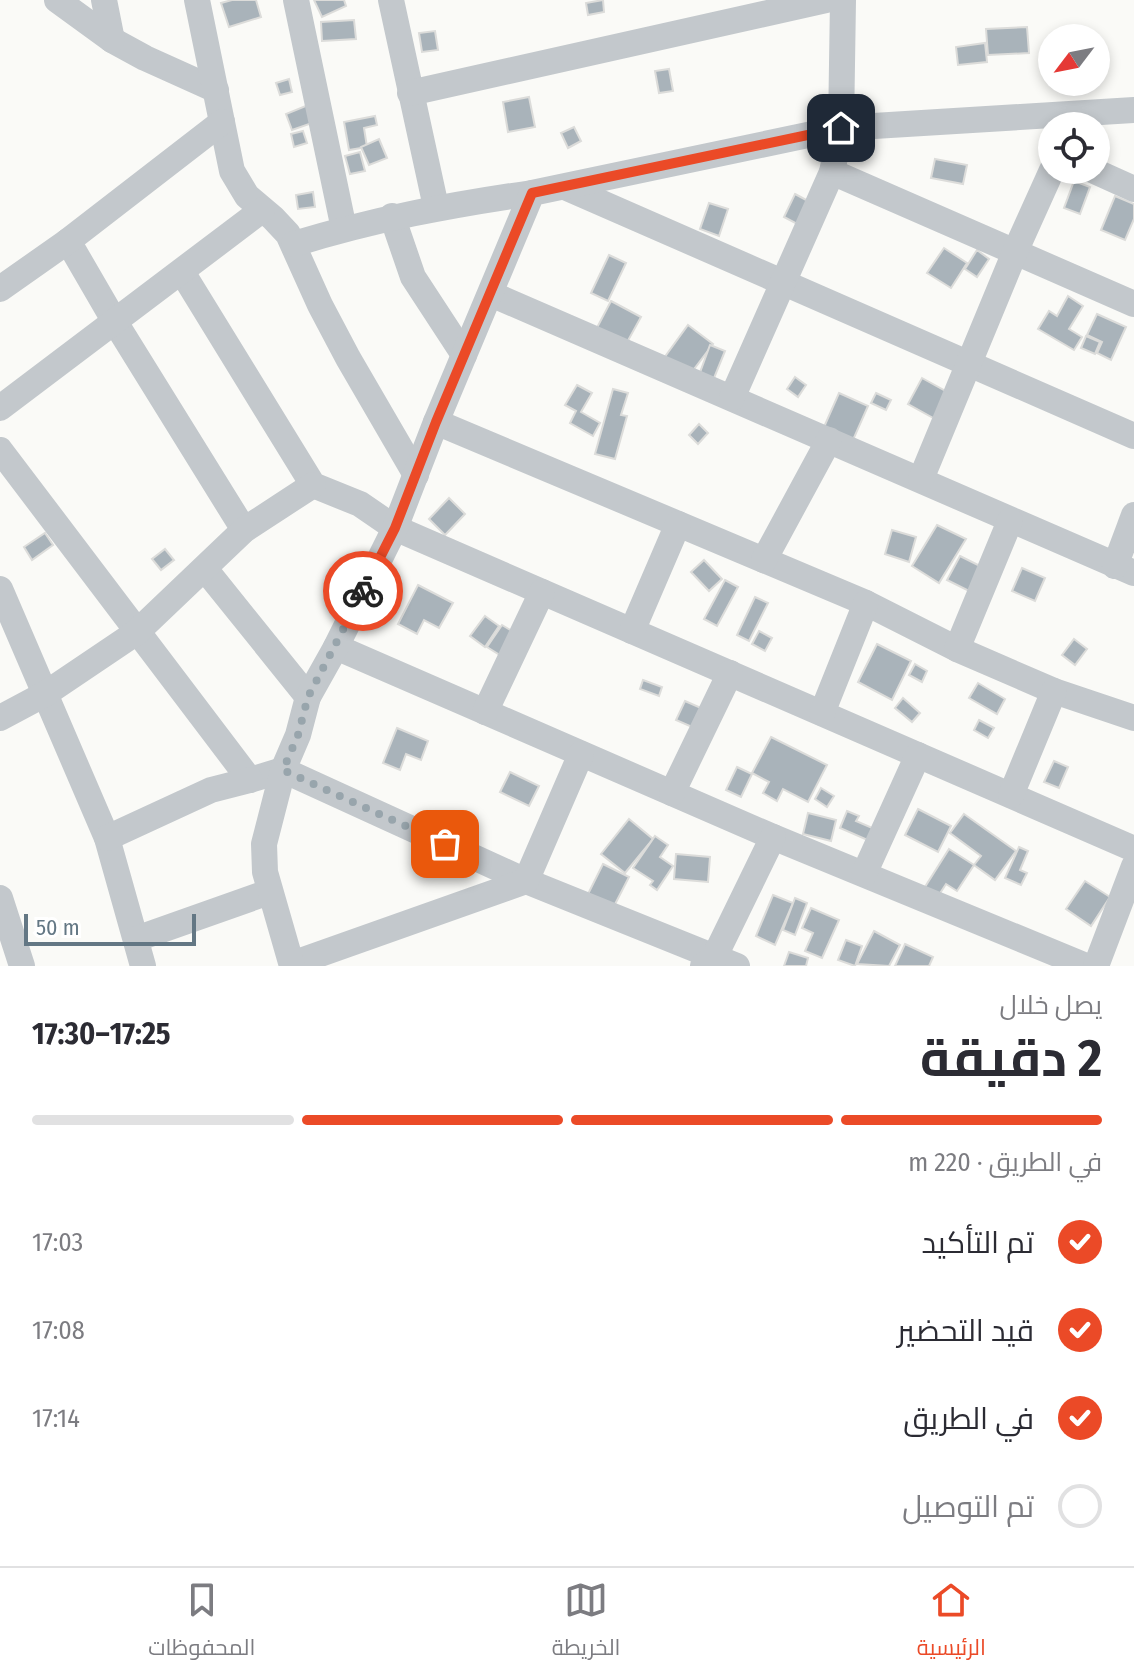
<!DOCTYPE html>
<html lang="ar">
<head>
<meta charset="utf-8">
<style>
  body { margin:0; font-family:"Fira Sans Condensed",Cairo,sans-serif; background:#f2f2f3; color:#2b2b33; direction:rtl; height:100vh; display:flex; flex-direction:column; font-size:30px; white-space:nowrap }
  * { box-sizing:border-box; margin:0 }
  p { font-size:26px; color:#7c7c81 }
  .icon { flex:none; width:44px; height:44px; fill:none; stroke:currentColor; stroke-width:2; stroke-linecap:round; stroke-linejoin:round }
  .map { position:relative; height:966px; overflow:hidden; direction:ltr }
  .details { display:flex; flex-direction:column; background:#fff; flex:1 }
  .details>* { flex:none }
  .needle { width:52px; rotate:238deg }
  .tools { position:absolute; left:1038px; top:24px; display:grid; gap:16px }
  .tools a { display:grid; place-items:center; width:72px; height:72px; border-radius:50%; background:#fff; box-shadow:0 4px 12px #0003; font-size:40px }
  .scale { position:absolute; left:24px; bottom:20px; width:172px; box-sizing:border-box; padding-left:8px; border:4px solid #637784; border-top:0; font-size:22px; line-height:28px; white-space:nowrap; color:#637784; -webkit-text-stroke:6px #fff; paint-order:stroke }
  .pin { position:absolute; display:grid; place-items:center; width:68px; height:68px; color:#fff; margin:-34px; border-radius:16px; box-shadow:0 4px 12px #0006 }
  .courier { position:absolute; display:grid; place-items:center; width:80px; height:80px; margin:-40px; border:6px solid #eb4a27; border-radius:50%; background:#fff; color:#222; box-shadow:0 2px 10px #0007 }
  .head em { font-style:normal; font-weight:700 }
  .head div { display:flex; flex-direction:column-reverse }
  .head { display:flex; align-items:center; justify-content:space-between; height:136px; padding:0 32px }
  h1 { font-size:52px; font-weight:700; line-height:60px }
  .bar { display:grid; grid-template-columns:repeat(4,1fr); gap:12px 8px; align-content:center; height:96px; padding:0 32px }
  .bar i { height:10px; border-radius:6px; background:#e1e1e2 }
  .bar .selected { background:#eb4a27 }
  .bar p { grid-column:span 4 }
  ol { padding:0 32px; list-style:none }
  li { display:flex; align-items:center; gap:24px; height:88px }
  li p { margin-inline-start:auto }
  li .icon { padding:8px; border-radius:50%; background:#eb4a27; color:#fff; stroke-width:4 }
  li:last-child { color:#7c7c81 }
  li i { width:44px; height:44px; border:4px solid #e1e1e2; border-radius:50% }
  .menu { display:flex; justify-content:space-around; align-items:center; height:112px; border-top:2px solid #e1e1e2; background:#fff; font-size:22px; color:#7c7c81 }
  .menu a { display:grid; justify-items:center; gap:4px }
  .menu .selected { color:#eb4a27 }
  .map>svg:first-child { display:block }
  .building { fill:#a9b3ba; stroke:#dcdcda; stroke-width:2 }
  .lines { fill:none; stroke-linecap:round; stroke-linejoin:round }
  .street { stroke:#c3c8cc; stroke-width:26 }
  .done { stroke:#98a5ac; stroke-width:8; stroke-dasharray:0 14.4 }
  .route { stroke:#eb4a27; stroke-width:10 }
</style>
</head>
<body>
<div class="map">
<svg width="1134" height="966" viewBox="0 0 1134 966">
  <rect width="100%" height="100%" fill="#fafaf7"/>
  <!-- building -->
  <g class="building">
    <polygon points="232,0 256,0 261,17 229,27 221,3"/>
    <polygon points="314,0 344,0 346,6 322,17"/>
    <polygon points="603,0 604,12 588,15 586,3"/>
    <polygon points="354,20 356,39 322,41 321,22"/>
    <polygon points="1027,27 1029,53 988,55 986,29"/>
    <polygon points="435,31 438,50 422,52 419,33"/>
    <polygon points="985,43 987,62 958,65 956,47"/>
    <polygon points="669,69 673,91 659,93 655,71"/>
    <polygon points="289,79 292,92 280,95 276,83"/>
    <polygon points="529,97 535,127 508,132 503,102"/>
    <polygon points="308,105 315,122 292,130 286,114"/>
    <polygon points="375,116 377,125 364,128 367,147 349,150 344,122"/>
    <polygon points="574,127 581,141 568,148 561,133"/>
    <polygon points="303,131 307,143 294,147 291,134"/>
    <polygon points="379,139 387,158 369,165 361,147"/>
    <polygon points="360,152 365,171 350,174 345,156"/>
    <polygon points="935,159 967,165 963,184 931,178"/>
    <polygon points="1074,181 1090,187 1080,214 1064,208"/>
    <polygon points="313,192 315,207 298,209 296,195"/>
    <polygon points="795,194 810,202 799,225 784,217"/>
    <polygon points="1115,196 1134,204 1134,219 1125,240 1101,230"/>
    <polygon points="709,203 728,209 719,236 700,229"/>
    <polygon points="944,248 967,263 951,288 927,273"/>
    <polygon points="977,250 989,259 977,277 965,269"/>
    <polygon points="609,255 626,263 608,301 591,293"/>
    <polygon points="1068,296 1083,306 1069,329 1082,337 1074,350 1038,329 1049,311 1057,316"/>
    <polygon points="611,301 641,317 620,355 591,339"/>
    <polygon points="1097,314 1126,327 1111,360 1097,353 1102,342 1087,335"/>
    <polygon points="688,325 713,344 688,377 664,358"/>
    <polygon points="1086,336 1100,342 1095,354 1081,348"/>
    <polygon points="710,345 725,351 712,383 698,378"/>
    <polygon points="795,377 806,385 798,397 787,389"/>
    <polygon points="922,378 949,393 935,419 908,404"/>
    <polygon points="577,385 592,393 581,412 600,423 593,436 570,423 576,411 565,405"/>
    <polygon points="613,389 628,393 621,415 627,416 615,459 595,454"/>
    <polygon points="839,393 868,406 853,440 824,427"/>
    <polygon points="876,393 891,400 886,410 871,403"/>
    <polygon points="699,424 708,433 698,444 689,435"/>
    <polygon points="449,498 465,514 445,535 429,519"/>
    <polygon points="937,525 966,539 939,583 912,566"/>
    <polygon points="892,530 916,537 909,562 885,554"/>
    <polygon points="45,533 53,545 32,560 24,547"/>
    <polygon points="165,549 174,560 161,570 152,559"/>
    <polygon points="960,556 986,569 973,593 947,580"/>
    <polygon points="704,560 722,579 709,591 691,572"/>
    <polygon points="1022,568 1045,578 1035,601 1012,591"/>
    <polygon points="725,580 738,587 717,626 704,619"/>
    <polygon points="418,585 453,603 439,628 424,620 417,634 398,624"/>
    <polygon points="755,597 768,603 749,641 737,635"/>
    <polygon points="485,616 499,626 485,647 470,636"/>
    <polygon points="502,625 517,634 503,657 487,647"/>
    <polygon points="759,631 772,638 765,651 752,644"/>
    <polygon points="1074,639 1087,649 1075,665 1062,655"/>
    <polygon points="877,644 911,661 892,700 858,682"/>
    <polygon points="915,664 927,671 922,682 909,675"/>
    <polygon points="643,680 662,687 659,696 640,689"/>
    <polygon points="978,683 1005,699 997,714 969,698"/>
    <polygon points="903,698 920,713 912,722 895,708"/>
    <polygon points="685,701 701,708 692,727 676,720"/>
    <polygon points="979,720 994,728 988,738 974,730"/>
    <polygon points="397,728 428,741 421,760 406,754 400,770 383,763"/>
    <polygon points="771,737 827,765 808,802 783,789 777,801 763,793 769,782 752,773"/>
    <polygon points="1054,761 1068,767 1059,788 1044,782"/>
    <polygon points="737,767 752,774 741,797 726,790"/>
    <polygon points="510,772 539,786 529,806 500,792"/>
    <polygon points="821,788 834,796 827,807 815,799"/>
    <polygon points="918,809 951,826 938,852 905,835"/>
    <polygon points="847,811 859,816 856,821 877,830 872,842 840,828"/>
    <polygon points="808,813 836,820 831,841 803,834"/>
    <polygon points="964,814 1016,851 995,880 974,865 981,856 950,833"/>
    <polygon points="629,819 653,839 625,873 601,854"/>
    <polygon points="655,836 668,845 660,857 673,866 657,890 650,885 653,881 633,868"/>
    <polygon points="1019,847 1028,851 1020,870 1027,873 1021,885 1005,878"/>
    <polygon points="949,849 974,865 957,891 946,884 931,907 918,898"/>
    <polygon points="676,854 710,857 708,882 674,879"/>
    <polygon points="603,864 629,877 612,910 587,896"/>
    <polygon points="1085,881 1110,897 1091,926 1066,909"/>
    <polygon points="773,895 793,903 775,945 756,936"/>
    <polygon points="795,898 807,903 795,935 783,930"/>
    <polygon points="811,908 839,920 822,958 805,951 813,933 802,928"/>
    <polygon points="874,931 900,945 889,966 857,964"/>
    <polygon points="846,940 862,946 855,966 838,960"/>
    <polygon points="905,944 933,957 929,966 895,966"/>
    <polygon points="789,952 808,958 806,966 784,966"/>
  </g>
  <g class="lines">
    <!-- street -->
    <g class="street">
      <polyline points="57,0 112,40 145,58 216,90"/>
      <polyline points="104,0 112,40"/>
      <polyline points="197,0 232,171 247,196 273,218 288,234 320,305 348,358 416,475"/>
      <polyline points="296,0 344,229"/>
      <polyline points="391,0 436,207"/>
      <polyline points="410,93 826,0"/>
      <polyline points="1092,170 1134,189"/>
      <polyline points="832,172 1134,304"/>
      <polyline points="565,187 1134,436"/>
      <polyline points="392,216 413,277 464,355"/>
      <polyline points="68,241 115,322 244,530"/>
      <path d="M294 244C375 219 449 205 532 193"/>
      <polyline points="182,272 313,485 360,504 395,528 1134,849"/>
      <polyline points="0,289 68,241 222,122"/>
      <polyline points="491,294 1134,573"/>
      <polyline points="732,398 832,172 841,128 843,0"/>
      <polyline points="0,408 262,210"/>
      <polyline points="436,422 866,603 957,649 1054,691 1134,718"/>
      <polyline points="0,450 250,780 283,770 526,881 737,966"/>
      <polyline points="921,479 1015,252 1052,170"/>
      <polyline points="764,560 829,440"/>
      <polyline points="1115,566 1134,515"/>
      <polyline points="205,569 308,697"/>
      <polyline points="0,589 107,838 143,966"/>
      <polyline points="632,631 678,524"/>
      <polyline points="336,647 773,837 1086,966"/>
      <polyline points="957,649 1010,521"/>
      <polyline points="485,712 542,592"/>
      <polyline points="822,713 866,603"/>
      <polyline points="0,718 45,694 137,632 244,530 313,485"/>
      <polyline points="672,793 730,673"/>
      <polyline points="1011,795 1054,691"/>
      <polyline points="107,838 211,790 250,780"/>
      <polyline points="864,874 918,755"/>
      <polyline points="0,898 22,966"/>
      <polyline points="136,939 269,892"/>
      <polyline points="292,964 526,881 581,754"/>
      <polyline points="292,966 265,872 264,844 283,770 298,735 308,697 336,647 395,528 436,422 532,193 841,128 1134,110"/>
      <polyline points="703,966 715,956 773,837"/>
      <polyline points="1096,966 1134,866"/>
    </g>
  </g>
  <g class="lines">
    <!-- done -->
    <polyline class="done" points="363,591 308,697 298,735 283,770 445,844"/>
    <!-- route -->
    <polyline class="route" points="363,591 395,528 436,422 532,193 841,128"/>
  </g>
</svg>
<div class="tools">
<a><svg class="needle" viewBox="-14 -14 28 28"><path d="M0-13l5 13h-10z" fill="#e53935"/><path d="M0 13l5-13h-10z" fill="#7c7c81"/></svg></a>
<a><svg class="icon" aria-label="locate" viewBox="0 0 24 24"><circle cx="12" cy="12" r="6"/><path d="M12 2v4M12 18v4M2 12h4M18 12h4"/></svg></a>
</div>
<div class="scale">50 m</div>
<div class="pin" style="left:445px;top:844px;background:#ea580c"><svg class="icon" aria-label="bag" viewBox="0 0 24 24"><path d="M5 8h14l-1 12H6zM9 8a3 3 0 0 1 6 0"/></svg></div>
<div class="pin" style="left:841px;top:128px;background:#1f2937"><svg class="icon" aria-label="home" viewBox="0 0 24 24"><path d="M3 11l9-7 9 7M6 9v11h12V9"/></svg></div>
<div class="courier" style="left:363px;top:591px"><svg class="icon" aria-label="bike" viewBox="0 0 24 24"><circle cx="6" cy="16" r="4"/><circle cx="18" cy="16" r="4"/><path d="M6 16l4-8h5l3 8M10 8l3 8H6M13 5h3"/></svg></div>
</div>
<section class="details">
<div class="head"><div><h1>2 دقيقة</h1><p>يصل خلال</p></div><em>17:25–17:30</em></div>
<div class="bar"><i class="selected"></i><i class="selected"></i><i class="selected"></i><i></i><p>في الطريق · 220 m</p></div>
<ol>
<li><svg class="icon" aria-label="check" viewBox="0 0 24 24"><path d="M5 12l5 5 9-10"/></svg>تم التأكيد<p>17:03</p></li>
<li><svg class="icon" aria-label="check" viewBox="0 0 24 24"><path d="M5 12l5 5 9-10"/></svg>قيد التحضير<p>17:08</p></li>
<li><svg class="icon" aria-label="check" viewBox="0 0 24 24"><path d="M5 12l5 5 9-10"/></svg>في الطريق<p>17:14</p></li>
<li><i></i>تم التوصيل</li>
</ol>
</section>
<nav class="menu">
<a class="selected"><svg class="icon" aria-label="home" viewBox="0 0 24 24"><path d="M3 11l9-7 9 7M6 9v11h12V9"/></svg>الرئيسية</a>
<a><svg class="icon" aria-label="map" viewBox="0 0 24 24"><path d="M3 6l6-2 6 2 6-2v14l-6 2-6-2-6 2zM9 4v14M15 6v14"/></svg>الخريطة</a>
<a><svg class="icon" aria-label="saved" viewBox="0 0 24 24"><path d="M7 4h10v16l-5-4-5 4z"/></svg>المحفوظات</a>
</nav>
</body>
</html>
